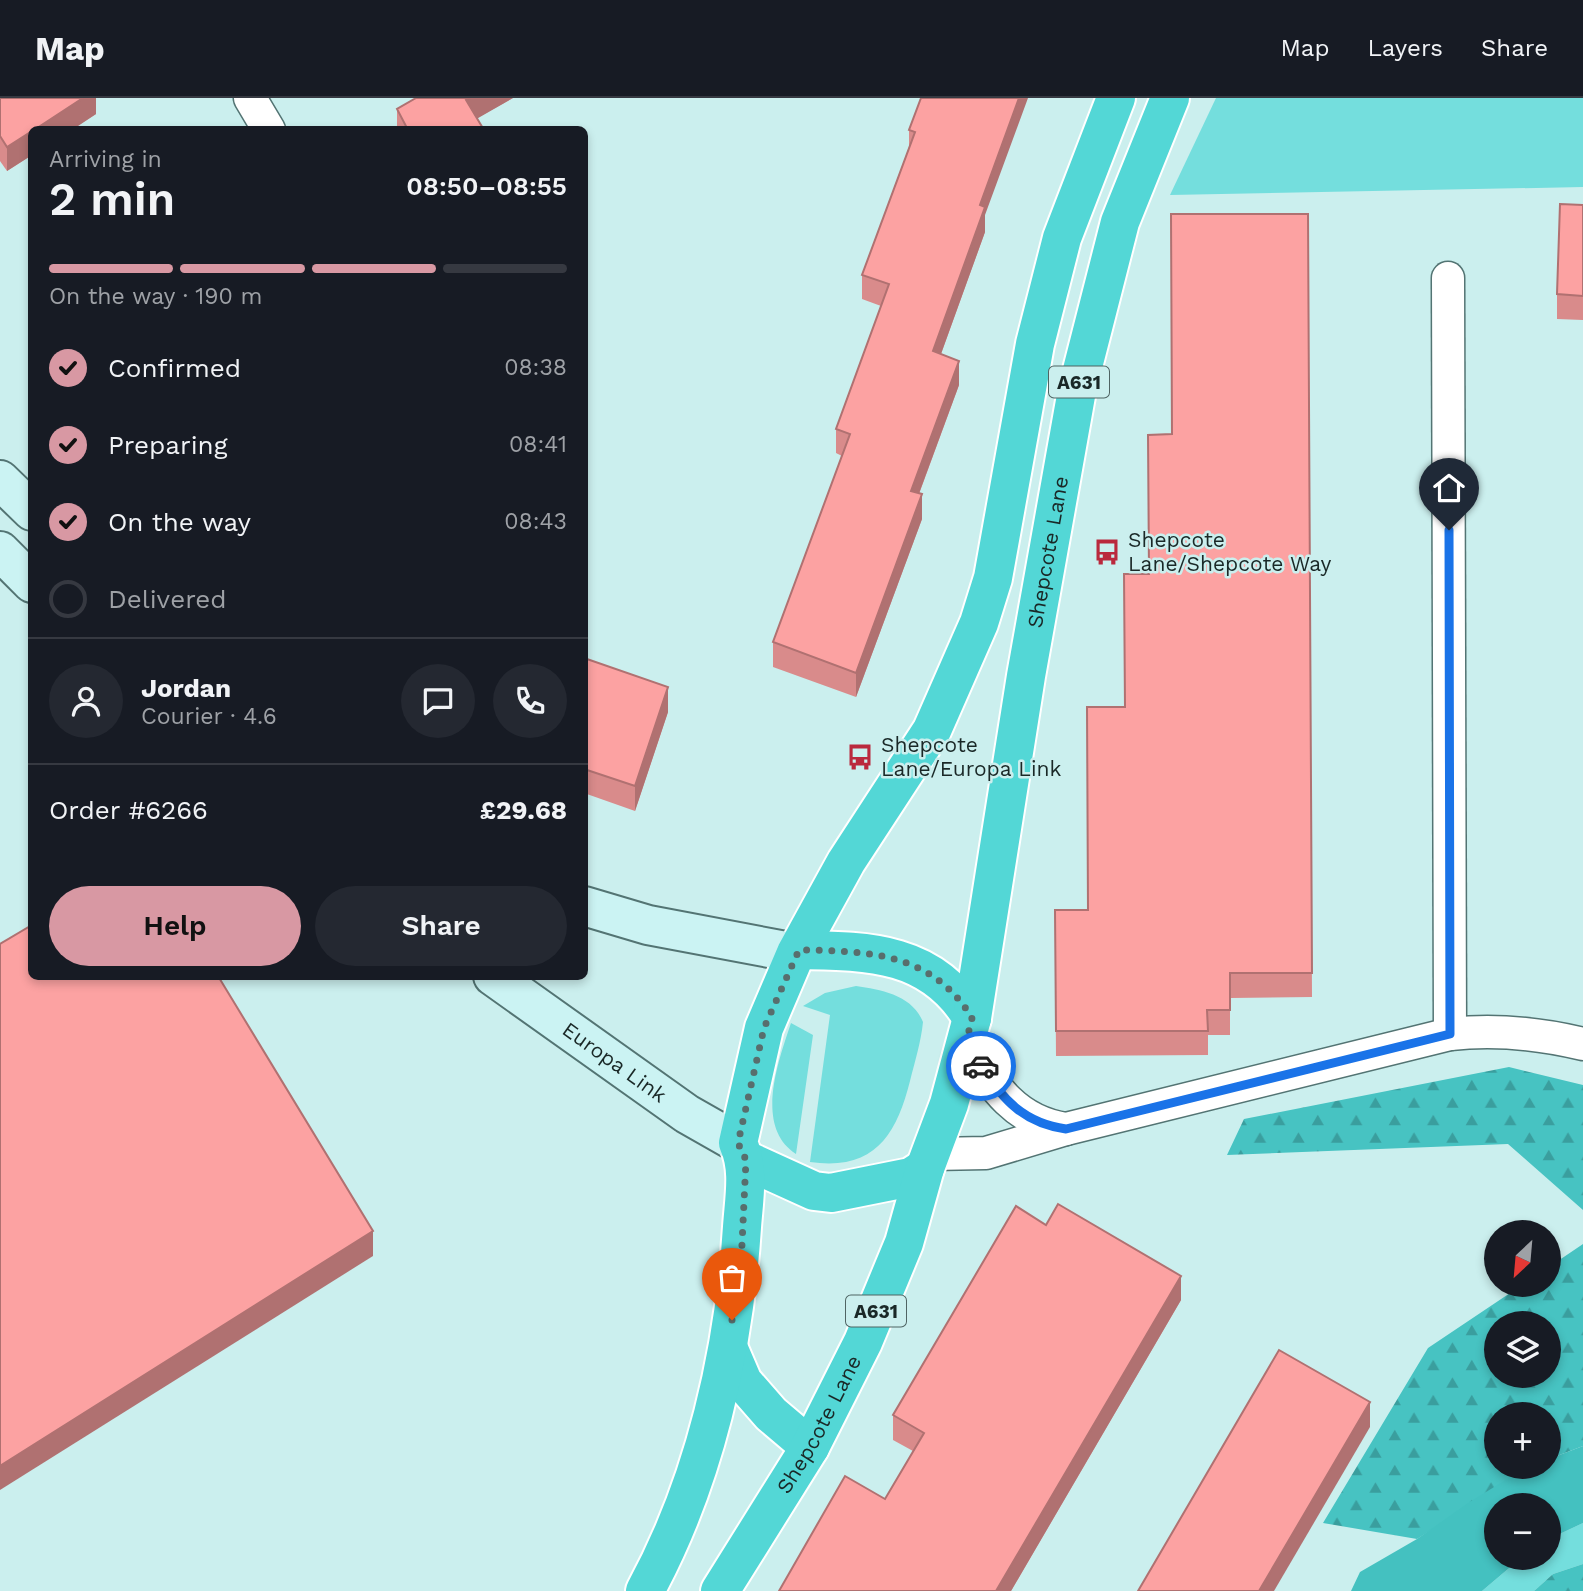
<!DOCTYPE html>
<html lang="en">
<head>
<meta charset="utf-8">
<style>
  body { margin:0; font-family:"Work Sans",sans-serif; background:#242831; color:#f1f3f6; height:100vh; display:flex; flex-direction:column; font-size:26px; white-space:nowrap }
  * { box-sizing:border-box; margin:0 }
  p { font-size:23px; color:#9ea1a6 }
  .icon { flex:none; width:38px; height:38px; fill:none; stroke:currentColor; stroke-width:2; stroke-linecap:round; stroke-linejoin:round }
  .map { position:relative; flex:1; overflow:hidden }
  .side { position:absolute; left:28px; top:28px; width:560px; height:854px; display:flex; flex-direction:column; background:#171b24; border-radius:10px; box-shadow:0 4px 10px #0003 }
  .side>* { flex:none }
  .needle { width:46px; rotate:206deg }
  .buttons { position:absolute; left:1484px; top:1122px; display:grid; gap:14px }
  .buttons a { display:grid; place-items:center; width:77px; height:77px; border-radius:50%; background:#171b24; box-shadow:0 4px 10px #0003; font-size:35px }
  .pin { position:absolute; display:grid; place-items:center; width:60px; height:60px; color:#fff; margin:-72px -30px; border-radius:50% 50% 50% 0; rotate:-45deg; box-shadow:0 0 7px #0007 }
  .pin .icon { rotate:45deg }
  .courier { position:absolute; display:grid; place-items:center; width:70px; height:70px; margin:-35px; border:5px solid #1a73e8; border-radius:50%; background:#fff; color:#222; box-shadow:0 2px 9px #0007 }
  .overview em { font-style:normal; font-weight:600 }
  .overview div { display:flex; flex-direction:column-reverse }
  .overview { display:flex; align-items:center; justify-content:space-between; height:119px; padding:0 21px }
  h1 { font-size:46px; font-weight:600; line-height:52px }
  .bar { display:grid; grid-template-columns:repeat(4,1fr); gap:10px 7px; align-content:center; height:84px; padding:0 21px }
  .bar i { height:9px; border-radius:5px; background:#363941 }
  .bar .active { background:#d898a3 }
  .bar p { grid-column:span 4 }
  .line { display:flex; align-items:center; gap:18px; padding:0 21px; border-top:2px solid #363941 }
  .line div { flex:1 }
  .round { display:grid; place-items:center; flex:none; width:74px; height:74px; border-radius:37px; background:#242831 }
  ol { padding:0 21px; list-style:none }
  li { display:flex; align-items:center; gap:21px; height:77px }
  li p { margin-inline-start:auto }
  li .icon { padding:7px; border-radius:50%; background:#d898a3; color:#111; stroke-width:4 }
  li:last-child { color:#9ea1a6 }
  li i { width:38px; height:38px; border:4px solid #363941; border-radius:50% }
  .button { display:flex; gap:14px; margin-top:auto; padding:14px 21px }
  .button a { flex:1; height:80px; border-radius:42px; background:#d898a3; color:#111; font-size:28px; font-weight:600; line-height:80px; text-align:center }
  .button a+a { background:#242831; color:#f1f3f6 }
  header { display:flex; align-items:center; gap:42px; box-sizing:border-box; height:98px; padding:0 35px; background:#171b24; border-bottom:2px solid #363941 }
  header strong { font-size:33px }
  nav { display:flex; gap:38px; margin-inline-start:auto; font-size:24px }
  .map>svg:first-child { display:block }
  .grass { fill:#74dedd }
  .forest { fill:url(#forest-firs); fill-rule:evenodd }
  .water { fill:#44c1c0 }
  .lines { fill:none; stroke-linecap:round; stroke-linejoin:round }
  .street-casing { stroke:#537473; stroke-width:35 }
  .secondary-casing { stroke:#537473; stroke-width:42 }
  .highway-casing { stroke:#fff; stroke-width:42 }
  .street { stroke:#fff; stroke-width:32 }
  .secondary { stroke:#cbf3f3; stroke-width:38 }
  .highway { stroke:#53d7d6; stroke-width:38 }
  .wall { fill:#d98b8b }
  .shaded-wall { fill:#b07171 }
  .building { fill:#fca2a2; stroke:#b07171; stroke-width:2 }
  .done { stroke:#586e6d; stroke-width:7; stroke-dasharray:0 12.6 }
  .route { stroke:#1a73e8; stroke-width:9 }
  .labels { text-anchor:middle; stroke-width:5; stroke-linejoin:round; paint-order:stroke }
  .shield { fill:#cbefee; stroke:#4f6463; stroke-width:2 }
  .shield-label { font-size:19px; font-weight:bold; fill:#1a2827 }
  .poi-label { font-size:21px; fill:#1a2827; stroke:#cbefee; text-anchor:start }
  .street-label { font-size:21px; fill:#1a2827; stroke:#cbefee }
</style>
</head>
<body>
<header>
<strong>Map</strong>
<nav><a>Map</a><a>Layers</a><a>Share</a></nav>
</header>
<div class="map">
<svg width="1583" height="1493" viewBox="0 0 1583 1493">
  <defs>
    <pattern id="forest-firs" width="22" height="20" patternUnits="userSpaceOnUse" patternTransform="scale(1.75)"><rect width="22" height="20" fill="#47c3c2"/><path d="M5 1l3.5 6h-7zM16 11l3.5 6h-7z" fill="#3a9e9e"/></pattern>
  </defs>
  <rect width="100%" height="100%" fill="#cbefee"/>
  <!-- grass -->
  <g class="grass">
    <polygon points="1216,0 1583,0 1583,89 1170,97"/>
    <path d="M856 888C882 892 912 897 923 924 921 944 915 963 910 983 896 1038 874 1073 810 1064L830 917 803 908 825 895Z"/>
    <path d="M791 925 813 937 796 1056C754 1029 778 964 791 925Z"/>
    <polygon points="1583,1425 1583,1466 1553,1476 1534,1493 1482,1493 1521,1460 1549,1460 1549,1441"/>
  </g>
  <!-- forest -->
  <g class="forest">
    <polygon points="1509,969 1583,987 1583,1112 1508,1046 1227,1057 1244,1021"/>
    <path d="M1583 1146V1348L1549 1361V1316H1496V1368L1529 1369 1417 1441 1323 1425 1428 1250 1522 1187 1549 1186V1169ZM1496 1225H1549V1278H1496Z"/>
    <polygon points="1583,1466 1583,1493 1534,1493 1553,1476"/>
  </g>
  <!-- water -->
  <polygon class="water" points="1583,1348 1583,1425 1549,1441 1549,1407 1496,1407 1496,1460 1521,1460 1482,1493 1351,1493 1360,1474 1417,1441 1468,1405 1527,1369 1549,1368 1549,1361"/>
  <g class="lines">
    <!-- street casing -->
    <g class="street-casing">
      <g id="street">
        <polyline points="250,0 269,32"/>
        <polyline points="1448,180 1450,936"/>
        <path d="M966 945C992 986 1013 1023 1066 1031L1450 936C1497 931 1538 935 1583 946"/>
        <polyline points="933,1056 986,1055 1066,1031"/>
      </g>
    </g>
    <!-- secondary casing -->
    <g class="secondary-casing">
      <g id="secondary">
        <polyline points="0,382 32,413"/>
        <polyline points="0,453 32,485"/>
        <polyline points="584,808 648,827 796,855"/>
        <path id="s1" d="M493 878 687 1016 738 1045"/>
      </g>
    </g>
    <!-- highway casing -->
    <g class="highway-casing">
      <g id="highway">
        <path d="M799 852C868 853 932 853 972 920"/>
        <polyline points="746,1062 814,1093 831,1095 911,1079 925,1070"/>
        <polyline points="728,1249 743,1284 771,1316 810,1349"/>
        <path d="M645 1493C705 1383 734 1253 742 1129 744 1100 750 1071 738 1045L764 930 796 855 846 764 932 632 979 525 993 480 1035 246 1062 140 1116 0"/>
        <path id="s2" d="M720 1493 810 1349 863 1244 904 1145 925 1070 949 1006 972 920 1026 578 1077 292 1120 124 1170 0"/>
      </g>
    </g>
    <!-- street -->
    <use href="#street" class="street"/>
    <!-- secondary -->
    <use href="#secondary" class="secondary"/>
    <!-- highway -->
    <use href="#highway" class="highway"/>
  </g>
  <!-- wall -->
  <g class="wall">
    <polygon points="0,0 96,0 96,16 7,73 0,63"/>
    <polygon points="513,0 477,20 484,32 397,32 397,11"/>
    <polygon points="921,0 985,117 985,134 941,256 959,287 919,396 922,421 856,599 773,569 773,544 842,358 836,355 836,331 881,208 862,201 862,177 909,49 909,32"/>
    <polygon points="1583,107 1583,222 1557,221 1557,196"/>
    <polygon points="1308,116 1312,899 1230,900 1230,937 1208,937 1208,957 1056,958 1055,812 1088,812 1149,476 1172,336"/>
    <polygon points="584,560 668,614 635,713 584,695"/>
    <polygon points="1046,1127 1181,1202 1011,1493 885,1401 913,1353 893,1342 893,1317"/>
  </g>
  <!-- shaded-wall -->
  <g class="shaded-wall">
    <polygon points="83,0 96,0 96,16 72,32 34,32"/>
    <polygon points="470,0 513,0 466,27 466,2"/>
    <polygon points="1019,0 1028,0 985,117 985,134 933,278 933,253 980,107"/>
    <polygon points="32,33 32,57 7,73 7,49"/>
    <polygon points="959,263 959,287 911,417 911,393"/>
    <polygon points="922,396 922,421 856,599 856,575"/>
    <polygon points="668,589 668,614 635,713 635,688"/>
    <polygon points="373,1133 373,1158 0,1392 0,1368"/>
    <polygon points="1181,1178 1181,1202 1011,1493 996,1493"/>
    <polygon points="1370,1304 1370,1329 1274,1493 1259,1493"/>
  </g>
  <!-- building -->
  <g class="building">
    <polygon points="0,0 83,0 34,32 32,32 32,33 7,49 0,38"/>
    <polygon points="416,0 470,0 466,2 484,32 408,32 397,11"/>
    <polygon points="921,0 1019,0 980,107 985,109 933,253 959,263 911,393 922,396 856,575 773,544 850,336 836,331 889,186 862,177 915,34 909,32"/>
    <polygon points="1560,106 1583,107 1583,198 1557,196"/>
    <polygon points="1171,116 1308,116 1312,875 1230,875 1230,912 1207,912 1208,933 1056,933 1055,812 1088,812 1087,609 1125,609 1124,476 1149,476 1148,337 1172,336"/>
    <polygon points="584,560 668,589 635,688 584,671"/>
    <polygon points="32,827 32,878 218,878 373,1133 0,1368 0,846"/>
    <polygon points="1058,1106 1181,1178 996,1493 779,1493 845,1378 885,1401 924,1335 893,1317 1016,1108 1046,1127"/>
    <polygon points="1279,1252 1370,1304 1259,1493 1138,1493"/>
  </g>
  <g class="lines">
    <!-- done -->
    <path class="done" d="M732 1222 741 1167 746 1062 738 1045 764 930 799 852C868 853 932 854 972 920L966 945 981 968"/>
    <!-- route -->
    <path class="route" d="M981 968C1003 1002 1024 1025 1066 1031L1450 936 1449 432"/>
  </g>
  <!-- icons -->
  <defs>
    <g id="bus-bare" transform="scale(2.1)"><path d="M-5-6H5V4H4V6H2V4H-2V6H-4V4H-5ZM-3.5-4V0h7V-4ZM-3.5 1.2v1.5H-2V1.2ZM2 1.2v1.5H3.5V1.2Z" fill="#ba293d" stroke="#cbefee" stroke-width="2.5" paint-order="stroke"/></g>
  </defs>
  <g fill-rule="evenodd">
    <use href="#bus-bare" x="1107" y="454"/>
    <use href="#bus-bare" x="860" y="659"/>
  </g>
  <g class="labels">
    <!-- shield labels -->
    <g class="shield">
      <rect x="1049" y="268.5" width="60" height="31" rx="5"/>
      <rect x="846" y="1197.5" width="60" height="31" rx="5"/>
    </g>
    <g class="shield-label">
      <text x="1079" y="291">A631</text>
      <text x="876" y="1220">A631</text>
    </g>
    <!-- poi labels -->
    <g class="poi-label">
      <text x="1128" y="449">Shepcote<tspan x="1128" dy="24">Lane/Shepcote Way</tspan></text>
      <text x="881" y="654">Shepcote<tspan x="881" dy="24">Lane/Europa Link</tspan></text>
    </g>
    <!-- street labels -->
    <g class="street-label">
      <text dy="7" stroke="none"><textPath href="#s2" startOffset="1102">Shepcote Lane</textPath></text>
      <text dy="7" stroke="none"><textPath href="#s1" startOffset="149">Europa Link</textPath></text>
      <text dy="7" stroke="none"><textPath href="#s2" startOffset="194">Shepcote Lane</textPath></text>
    </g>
  </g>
</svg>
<div class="buttons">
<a><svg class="needle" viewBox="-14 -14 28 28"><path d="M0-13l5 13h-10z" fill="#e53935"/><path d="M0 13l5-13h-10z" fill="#9ea1a6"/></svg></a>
<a><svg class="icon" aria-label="layers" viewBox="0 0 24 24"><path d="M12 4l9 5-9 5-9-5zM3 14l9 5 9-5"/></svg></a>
<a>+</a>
<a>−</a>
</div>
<div class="pin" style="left:732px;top:1222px;background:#ea580c"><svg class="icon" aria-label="bag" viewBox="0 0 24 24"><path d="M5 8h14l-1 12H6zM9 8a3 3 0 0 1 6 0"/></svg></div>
<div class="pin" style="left:1449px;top:432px;background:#1f2937"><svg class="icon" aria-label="home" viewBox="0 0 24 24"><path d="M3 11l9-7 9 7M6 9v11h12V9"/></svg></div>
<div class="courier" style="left:981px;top:968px"><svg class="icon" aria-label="car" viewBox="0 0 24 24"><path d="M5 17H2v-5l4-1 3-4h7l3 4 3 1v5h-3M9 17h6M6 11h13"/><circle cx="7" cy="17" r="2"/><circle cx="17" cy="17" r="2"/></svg></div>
<section class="side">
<div class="overview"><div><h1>2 min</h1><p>Arriving in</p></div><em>08:50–08:55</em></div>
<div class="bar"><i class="active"></i><i class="active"></i><i class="active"></i><i></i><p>On the way · 190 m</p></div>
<ol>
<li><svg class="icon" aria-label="check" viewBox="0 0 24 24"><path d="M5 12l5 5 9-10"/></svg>Confirmed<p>08:38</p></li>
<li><svg class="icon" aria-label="check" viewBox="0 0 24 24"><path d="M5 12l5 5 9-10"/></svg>Preparing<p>08:41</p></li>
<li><svg class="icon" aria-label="check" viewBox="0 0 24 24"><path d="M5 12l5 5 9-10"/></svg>On the way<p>08:43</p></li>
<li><i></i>Delivered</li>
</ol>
<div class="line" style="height:126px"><a class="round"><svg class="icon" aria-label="person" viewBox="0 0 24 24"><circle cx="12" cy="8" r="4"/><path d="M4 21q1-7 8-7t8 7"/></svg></a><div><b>Jordan</b><p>Courier · 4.6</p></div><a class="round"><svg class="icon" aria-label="chat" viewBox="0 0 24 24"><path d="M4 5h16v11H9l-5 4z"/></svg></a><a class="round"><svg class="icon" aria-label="phone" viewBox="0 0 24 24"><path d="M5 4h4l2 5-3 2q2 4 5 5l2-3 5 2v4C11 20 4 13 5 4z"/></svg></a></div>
<div class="line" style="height:91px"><div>Order #6266</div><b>£29.68</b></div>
<div class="button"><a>Help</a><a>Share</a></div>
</section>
</div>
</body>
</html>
